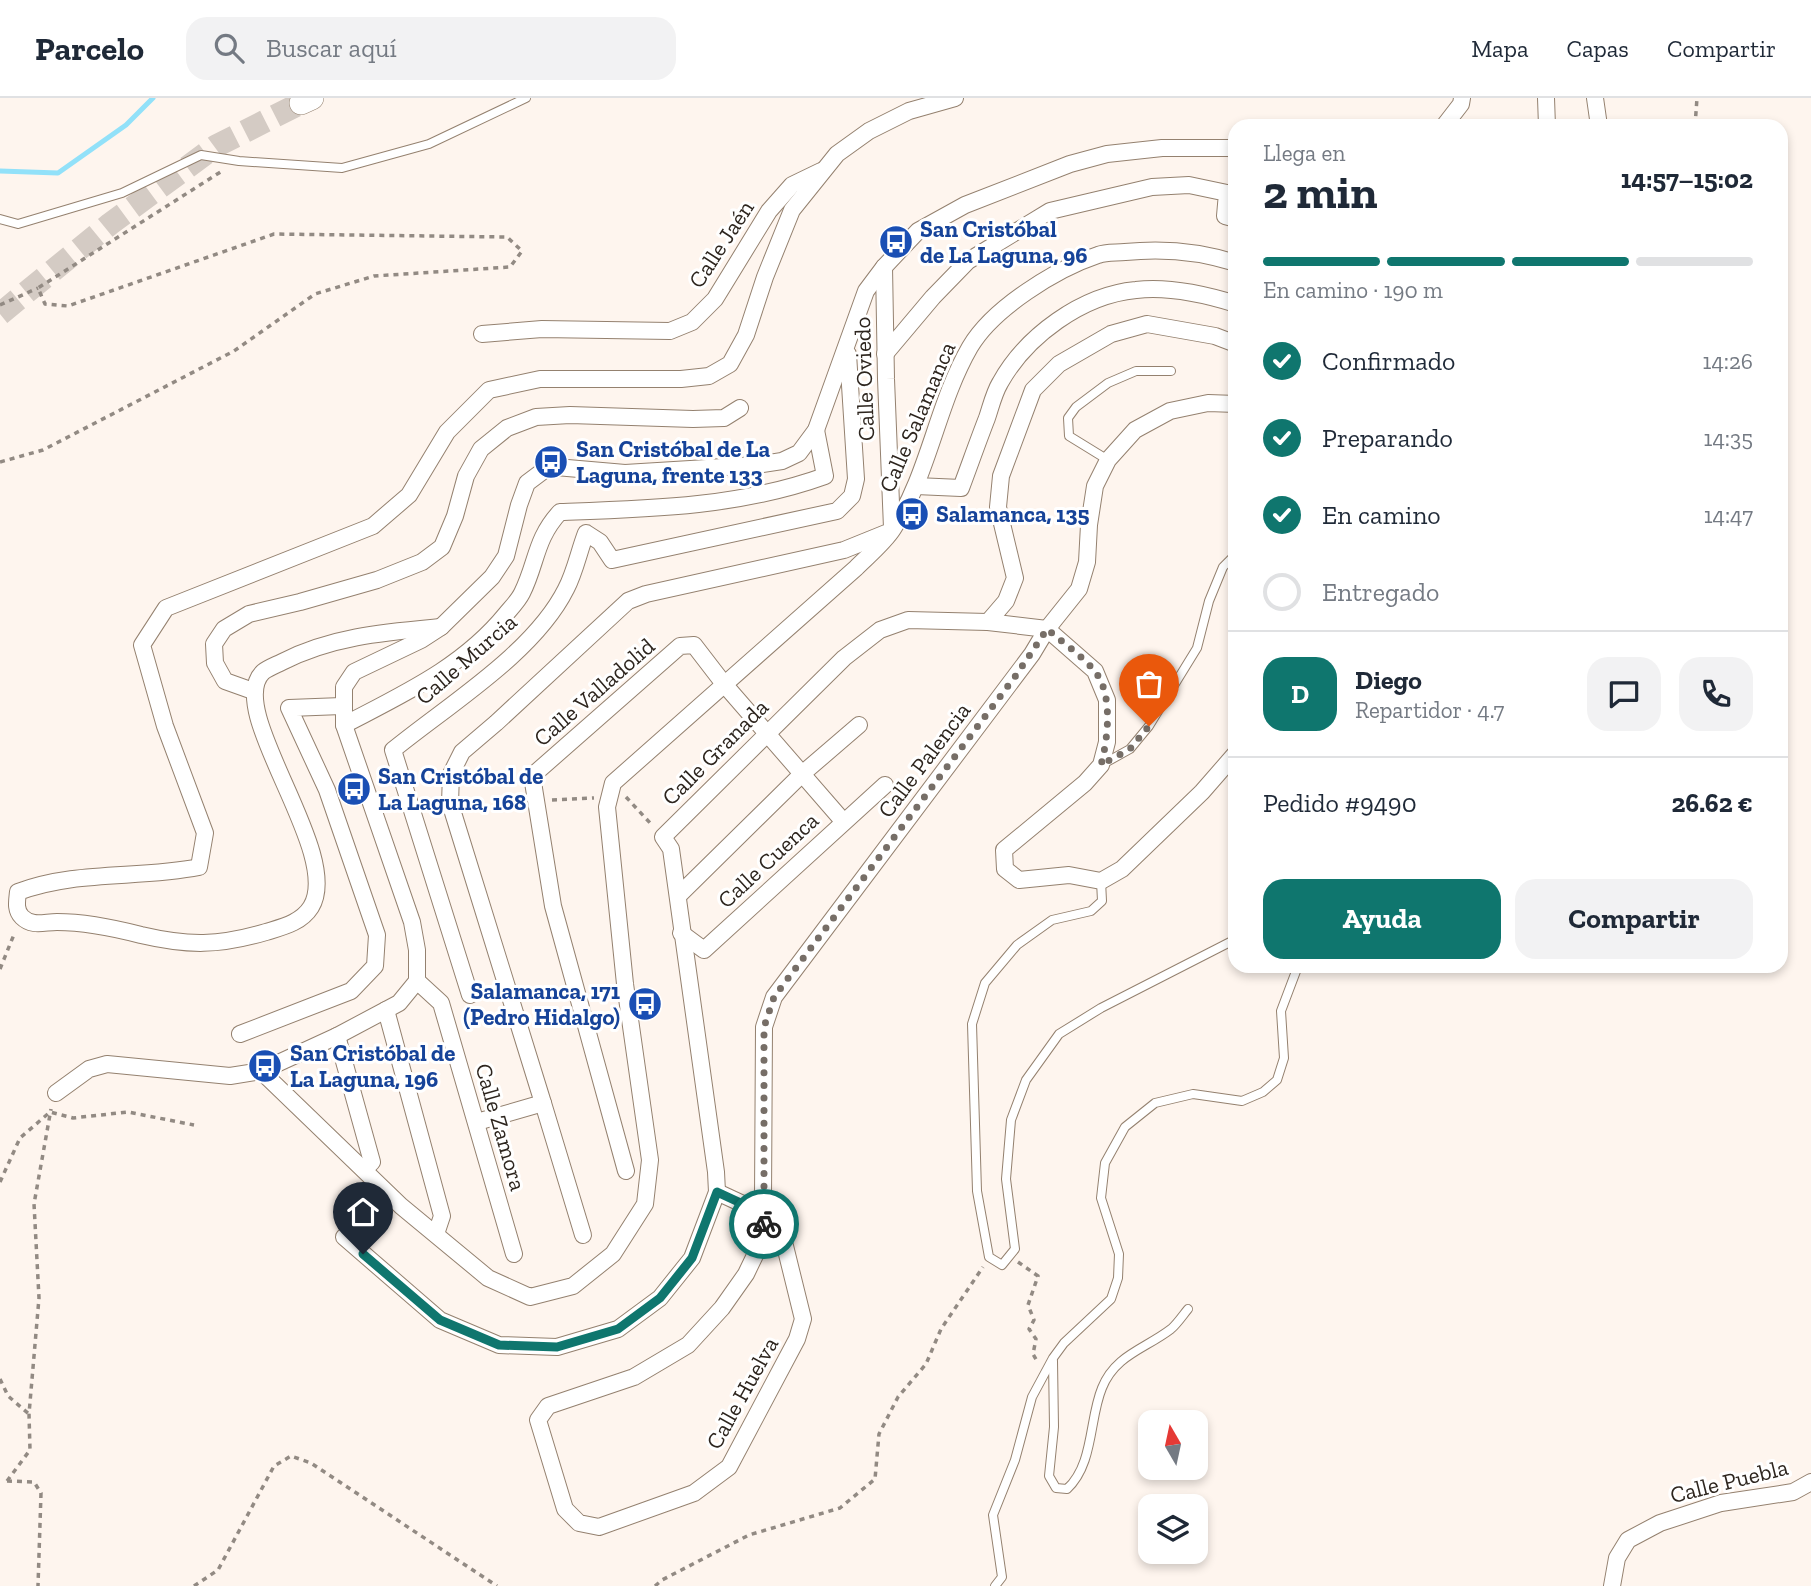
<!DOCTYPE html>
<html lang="es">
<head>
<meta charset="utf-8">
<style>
  body { margin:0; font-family:"Zilla Slab",serif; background:#f2f2f3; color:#1f2937; height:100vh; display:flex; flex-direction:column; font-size:26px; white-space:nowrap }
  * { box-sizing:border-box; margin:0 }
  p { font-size:23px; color:#747a83 }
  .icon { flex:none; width:38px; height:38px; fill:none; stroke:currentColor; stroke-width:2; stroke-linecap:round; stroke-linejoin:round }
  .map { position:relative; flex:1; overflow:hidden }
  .side { position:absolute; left:1228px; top:21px; width:560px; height:854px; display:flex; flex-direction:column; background:#fff; border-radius:21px; box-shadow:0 4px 10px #0003 }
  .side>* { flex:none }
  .needle { width:46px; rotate:351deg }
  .buttons { position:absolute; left:1138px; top:1312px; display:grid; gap:14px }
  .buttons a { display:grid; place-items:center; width:70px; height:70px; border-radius:14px; background:#fff; box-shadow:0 4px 10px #0003; font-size:35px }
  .pin { position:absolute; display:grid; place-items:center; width:60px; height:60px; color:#fff; margin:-72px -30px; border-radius:50% 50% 50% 0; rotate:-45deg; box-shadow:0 0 7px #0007 }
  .pin .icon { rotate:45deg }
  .courier { position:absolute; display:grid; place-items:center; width:70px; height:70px; margin:-35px; border:5px solid #0f766e; border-radius:50%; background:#fff; color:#222; box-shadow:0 2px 9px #0007 }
  .headline em { font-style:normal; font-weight:700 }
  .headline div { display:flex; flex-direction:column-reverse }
  .headline { display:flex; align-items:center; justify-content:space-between; height:119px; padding:0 35px }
  h1 { font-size:46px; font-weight:700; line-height:52px }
  .bar { display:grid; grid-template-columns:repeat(4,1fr); gap:10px 7px; align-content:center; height:84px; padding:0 35px }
  .bar i { height:9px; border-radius:5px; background:#e0e1e3 }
  .bar .current { background:#0f766e }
  .bar p { grid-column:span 4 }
  .line { display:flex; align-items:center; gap:18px; padding:0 35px; border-top:2px solid #e0e1e3 }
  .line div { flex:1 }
  .round { display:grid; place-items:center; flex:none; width:74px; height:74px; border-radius:21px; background:#f2f2f3 }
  ol { padding:0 35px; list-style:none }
  li { display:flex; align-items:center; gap:21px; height:77px }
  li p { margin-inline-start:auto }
  li .icon { padding:7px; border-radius:50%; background:#0f766e; color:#fff; stroke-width:4 }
  li:last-child { color:#747a83 }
  li i { width:38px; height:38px; border:4px solid #e0e1e3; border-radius:50% }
  .action { display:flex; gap:14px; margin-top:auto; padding:14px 35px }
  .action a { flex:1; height:80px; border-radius:21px; background:#0f766e; color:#fff; font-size:28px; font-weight:700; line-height:80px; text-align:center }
  .action a+a { background:#f2f2f3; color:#1f2937 }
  header { display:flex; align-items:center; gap:42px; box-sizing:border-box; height:98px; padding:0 35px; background:#fff; border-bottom:2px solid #e0e1e3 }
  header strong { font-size:33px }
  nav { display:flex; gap:38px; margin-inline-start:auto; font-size:24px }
  .search { width:490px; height:63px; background:#f2f2f3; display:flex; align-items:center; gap:18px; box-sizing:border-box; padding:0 24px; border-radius:21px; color:#747a83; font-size:26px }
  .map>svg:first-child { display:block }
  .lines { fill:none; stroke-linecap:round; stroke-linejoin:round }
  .stream { stroke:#92e1f9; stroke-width:5 }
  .secondary-tunnel { stroke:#d4cbc4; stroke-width:23; stroke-dasharray:23 11; stroke-linecap:butt }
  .lane-casing { stroke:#94816f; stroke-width:10 }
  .street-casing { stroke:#94816f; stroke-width:18 }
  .secondary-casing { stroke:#94816f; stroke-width:24 }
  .path { stroke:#928a83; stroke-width:3.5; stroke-dasharray:5 5; stroke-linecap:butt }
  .lane { stroke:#fff; stroke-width:8 }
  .street { stroke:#fff; stroke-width:16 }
  .secondary { stroke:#fff; stroke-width:23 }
  .done { stroke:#766e67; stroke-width:7; stroke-dasharray:0 12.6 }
  .route { stroke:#0f766e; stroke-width:9 }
  .labels { text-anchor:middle; stroke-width:6; stroke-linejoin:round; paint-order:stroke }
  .transit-label { font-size:23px; font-weight:bold; fill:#164399; stroke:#fff; text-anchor:start }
  .street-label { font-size:23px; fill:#2d251e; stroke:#fff }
</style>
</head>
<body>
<header>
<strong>Parcelo</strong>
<div class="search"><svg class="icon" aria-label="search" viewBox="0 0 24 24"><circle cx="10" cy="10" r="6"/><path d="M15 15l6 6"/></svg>Buscar aquí</div>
<nav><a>Mapa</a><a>Capas</a><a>Compartir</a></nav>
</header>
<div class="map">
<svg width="1811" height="1488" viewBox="0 0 1811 1488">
  <rect width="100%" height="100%" fill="#fef5ee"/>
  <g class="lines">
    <!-- stream -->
    <polyline class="stream" points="0,73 58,75 126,27 153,0"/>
    <!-- secondary-tunnel -->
    <polyline class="secondary-tunnel" points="0,216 110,126 216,48 301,5"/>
    <!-- lane casing -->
    <g class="lane-casing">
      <g id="lane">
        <polyline points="0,121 18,126 122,95 201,57 239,63 342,70 429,46 526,0"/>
        <polyline points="1108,362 1069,338 1068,320 1076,309 1108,285 1136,273 1171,273"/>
        <polyline points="1103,666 1130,651 1149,628 1197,550 1209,503 1223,469 1236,456"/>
        <polyline points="1101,783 1102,803 1091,813 1052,822 1017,847 985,885 972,926 977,1093 989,1159 1002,1167 1015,1151 1006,1081 1011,1022 1026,982 1059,936 1101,910 1236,841"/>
        <path d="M1053 1263 1054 1329 1049 1378 1056 1390 1067 1391C1094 1366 1089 1321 1102 1290 1115 1257 1145 1251 1171 1231 1177 1226 1183 1217 1188 1211"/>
        <polyline points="995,1488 1002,1479 993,1417 1015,1362 1032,1299 1053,1260 1064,1245 1111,1201 1118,1180 1119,1156 1101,1100 1105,1065 1125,1029 1155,1005 1193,996 1242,1003 1263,994 1277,982 1284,960 1281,913 1298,868"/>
      </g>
    </g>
    <!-- street casing -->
    <g class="street-casing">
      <g id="street">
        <polyline points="1546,0 1547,28"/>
        <polyline points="1595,0 1599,28"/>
        <polyline points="1444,28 1461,6 1462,0"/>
        <polyline points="884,169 886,281 892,430"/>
        <polyline points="482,236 542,231 670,233 692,224 715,201 769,113 792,87 821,73"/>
        <polyline points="885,256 933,199 968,163 1050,113 1152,89 1189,87 1227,95 1225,118 1236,121"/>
        <path d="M916 388 961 390C970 366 978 343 987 320 991 308 994 295 1000 285 1026 238 1082 197 1136 192 1169 188 1204 196 1236 206"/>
        <polyline points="988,524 1006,503 1015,480 998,409 1001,378 1033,292 1059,266 1111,236 1147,226 1215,238 1236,246"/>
        <path d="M441 529C387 534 332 538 282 564 276 567 268 570 263 574 223 612 344 755 311 809 301 825 282 829 266 834 219 848 188 848 141 837 114 830 85 824 57 824 44 824 32 829 22 819 15 812 17 803 18 794 76 772 139 781 199 769L205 735 165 628 142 547 166 510 373 428 409 397 447 334 489 292 540 281H681L709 278 730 266 746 237 765 179 792 112 837 56 869 33 909 13 955 0"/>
        <polyline points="1047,531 1095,573 1107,602 1107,644 1101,667 1085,685 1004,752 1005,771 1019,782 1069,777 1101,783 1122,771 1202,694 1236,655"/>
        <polyline points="253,593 225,583 215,565 214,546 224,531 249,516 300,504 377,482 422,464 442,449 455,418 466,378 481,351 507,330 536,319 570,317 693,321 724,320 740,310"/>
        <path d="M344 627C403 596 463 569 506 516 511 510 518 503 522 495 537 465 535 441 560 414 650 411 739 409 825 378L816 332"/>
        <polyline points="678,798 802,676 859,627"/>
        <polyline points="681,835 704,852 885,687"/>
        <polyline points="417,883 441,905 514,1156"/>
        <path d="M470 897 393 652C448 607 534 555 566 491 575 474 579 453 586 435L600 444 612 462 837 413 852 398 856 381 848 256"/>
        <polyline points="386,912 442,1118 436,1136"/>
        <polyline points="240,936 351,893 375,868 377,837 327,692 289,610 342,608"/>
        <polyline points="337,938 372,1064 365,1071"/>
        <path d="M261 973 401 1108 488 1180 530 1199 573 1188 613 1156 645 1106 650 1062 625 886 607 709 613 685 856 470C868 458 884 445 893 431 929 376 937 306 970 249 993 210 1056 171 1098 157 1106 154 1116 155 1125 154 1163 150 1199 153 1236 165"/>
        <polyline points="56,995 89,971 107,966 230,978 261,973 337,938 399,905 417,883 417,852 412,824 344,627 344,589 354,574 421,542 441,529 492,479 506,458 519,407 527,385 543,373 556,369 625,375 756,367 782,363 799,355 816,332 866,193 884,169 918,133 965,107 1070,66 1107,56 1162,50 1229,50 1236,52"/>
        <polyline points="543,1005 583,1137"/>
        <polyline points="477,1024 543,1005 450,705 451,676 462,654 496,625 628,503 646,496 844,452 886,435"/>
        <polyline points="626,1073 553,808 532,678 680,548 694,547 724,586 843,723"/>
        <polyline points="717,1094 745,1107 785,1148 803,1221 797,1241 729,1369 694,1395 599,1429 579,1425 565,1411 538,1322 548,1308 634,1279 688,1247 722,1210 746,1176 759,1149 766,1127 763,1099 764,929 774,899 1032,556 1047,531 1079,491 1087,464 1089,427 1095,388 1108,362 1135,332 1170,313 1208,305 1236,306"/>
        <polyline points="344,1139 440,1222 499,1247 557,1249 618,1231 660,1200 692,1160 717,1094 716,1074 671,751 663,739 844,560 880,532 908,522 988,524 1047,531"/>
        <polyline points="1612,1488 1617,1460 1628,1442 1660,1425 1721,1405 1793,1394 1811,1384"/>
      </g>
    </g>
    <!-- secondary casing -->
    <g class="secondary-casing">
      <polyline id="secondary" points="301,5 312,0"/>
    </g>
    <!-- path -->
    <g class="path">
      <polyline points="1695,28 1697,0"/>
      <polyline points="0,207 38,190"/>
      <polyline points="0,364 43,352 234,253 315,196 374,178 510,169 522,153 507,139 274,136 68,208 45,206 38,190 222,73"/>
      <polyline points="626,699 652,727"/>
      <polyline points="552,702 594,700"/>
      <polyline points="0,871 15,834"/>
      <polyline points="0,1084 20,1040 50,1014 73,1020 128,1014 194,1027"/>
      <polyline points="1018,1164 1038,1178 1028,1207 1034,1222 1029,1231 1036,1241 1033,1256 1038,1265"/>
      <polyline points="0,1281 8,1298 29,1316"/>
      <polyline points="7,1383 30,1352 29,1316 39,1200 34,1106 51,1011"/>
      <polyline points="7,1383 34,1384 41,1395 38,1488"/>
      <polyline points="194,1488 218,1472 274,1368 291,1358 311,1365 497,1488"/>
      <polyline points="655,1488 662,1482 749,1437 840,1410 875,1381 879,1336 898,1299 926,1266 941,1231 983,1169"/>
    </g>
    <!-- lane -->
    <use href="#lane" class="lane"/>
    <!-- street -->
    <use href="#street" class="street"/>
    <!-- secondary -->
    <use href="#secondary" class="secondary"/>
  </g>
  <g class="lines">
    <!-- done -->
    <path class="done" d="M764 1126V929L774 899 1017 576 1047 531C1062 544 1080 556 1093 571 1114 594 1108 640 1101 667L1130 651 1149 628"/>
    <!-- route -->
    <polyline class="route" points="363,1156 440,1222 499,1247 557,1249 618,1231 660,1200 692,1160 717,1094 745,1107 764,1126"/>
  </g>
  <!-- icons -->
  <defs>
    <g id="bus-disc" transform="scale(1.75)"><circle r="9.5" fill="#1a4fb4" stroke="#fff"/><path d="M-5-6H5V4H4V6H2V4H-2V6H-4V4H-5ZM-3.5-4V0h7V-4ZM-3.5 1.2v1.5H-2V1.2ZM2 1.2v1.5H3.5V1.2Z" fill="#fff"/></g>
  </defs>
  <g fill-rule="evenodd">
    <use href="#bus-disc" x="896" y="144"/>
    <use href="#bus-disc" x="551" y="364"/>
    <use href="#bus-disc" x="912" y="416"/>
    <use href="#bus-disc" x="354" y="691"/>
    <use href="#bus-disc" x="645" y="906"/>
    <use href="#bus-disc" x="265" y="968"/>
  </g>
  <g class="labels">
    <!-- transit labels -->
    <g class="transit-label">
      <text x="920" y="139">San Cristóbal<tspan x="920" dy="26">de La Laguna, 96</tspan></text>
      <text x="576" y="359">San Cristóbal de La<tspan x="576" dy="26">Laguna, frente 133</tspan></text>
      <text x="936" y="424">Salamanca, 135</text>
      <text x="378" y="686">San Cristóbal de<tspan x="378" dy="26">La Laguna, 168</tspan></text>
      <text x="620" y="901" text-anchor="end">Salamanca, 171<tspan x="620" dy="26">(Pedro Hidalgo)</tspan></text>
      <text x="290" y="963">San Cristóbal de<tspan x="290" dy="26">La Laguna, 196</tspan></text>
    </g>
    <!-- street labels -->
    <g class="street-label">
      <text transform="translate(721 146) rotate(-57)" y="8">Calle Jaén</text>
      <text transform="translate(864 281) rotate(-92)" y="8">Calle Oviedo</text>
      <text transform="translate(917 319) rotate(-67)" y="8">Calle Salamanca</text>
      <text transform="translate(466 561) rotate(-41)" y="8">Calle Murcia</text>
      <text transform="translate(594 594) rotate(-41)" y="8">Calle Valladolid</text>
      <text transform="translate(715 654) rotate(-45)" y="8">Calle Granada</text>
      <text transform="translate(924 662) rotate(-53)" y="8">Calle Palencia</text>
      <text transform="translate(768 762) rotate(-43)" y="8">Calle Cuenca</text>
      <text transform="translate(501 1029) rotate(74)" y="8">Calle Zamora</text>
      <text transform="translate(742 1295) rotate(-61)" y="8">Calle Huelva</text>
      <text transform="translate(1729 1383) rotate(-14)" y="8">Calle Puebla</text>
    </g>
  </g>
</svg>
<div class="buttons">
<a><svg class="needle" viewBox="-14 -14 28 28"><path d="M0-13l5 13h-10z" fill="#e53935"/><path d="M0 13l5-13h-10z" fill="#747a83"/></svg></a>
<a><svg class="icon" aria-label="layers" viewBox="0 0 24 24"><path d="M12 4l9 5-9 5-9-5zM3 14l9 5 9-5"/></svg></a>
</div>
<div class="pin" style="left:1149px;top:628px;background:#ea580c"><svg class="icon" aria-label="bag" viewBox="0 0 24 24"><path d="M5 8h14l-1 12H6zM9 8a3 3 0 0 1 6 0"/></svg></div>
<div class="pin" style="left:363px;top:1156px;background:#1f2937"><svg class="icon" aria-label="home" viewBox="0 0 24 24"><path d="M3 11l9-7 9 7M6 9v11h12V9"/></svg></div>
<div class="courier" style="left:764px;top:1126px"><svg class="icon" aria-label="bike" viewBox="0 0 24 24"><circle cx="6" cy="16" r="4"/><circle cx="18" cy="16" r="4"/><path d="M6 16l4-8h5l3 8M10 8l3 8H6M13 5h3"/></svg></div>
<section class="side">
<div class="headline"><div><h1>2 min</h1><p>Llega en</p></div><em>14:57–15:02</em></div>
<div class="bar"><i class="current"></i><i class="current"></i><i class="current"></i><i></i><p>En camino · 190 m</p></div>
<ol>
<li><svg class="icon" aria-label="check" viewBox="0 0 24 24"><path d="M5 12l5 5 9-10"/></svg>Confirmado<p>14:26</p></li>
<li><svg class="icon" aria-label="check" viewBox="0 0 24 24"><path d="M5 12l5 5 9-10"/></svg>Preparando<p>14:35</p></li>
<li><svg class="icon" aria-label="check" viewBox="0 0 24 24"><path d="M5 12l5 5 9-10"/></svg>En camino<p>14:47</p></li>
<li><i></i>Entregado</li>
</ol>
<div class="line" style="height:126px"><b class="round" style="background:#0f766e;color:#fff">D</b><div><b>Diego</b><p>Repartidor · 4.7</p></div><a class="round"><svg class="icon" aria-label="chat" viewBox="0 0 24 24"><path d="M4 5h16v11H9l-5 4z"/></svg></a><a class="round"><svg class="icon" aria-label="phone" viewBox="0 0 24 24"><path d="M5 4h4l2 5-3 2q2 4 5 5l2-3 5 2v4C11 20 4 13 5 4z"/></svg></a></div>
<div class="line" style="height:91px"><div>Pedido #9490</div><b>26.62 €</b></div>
<div class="action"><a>Ayuda</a><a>Compartir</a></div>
</section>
</div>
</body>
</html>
